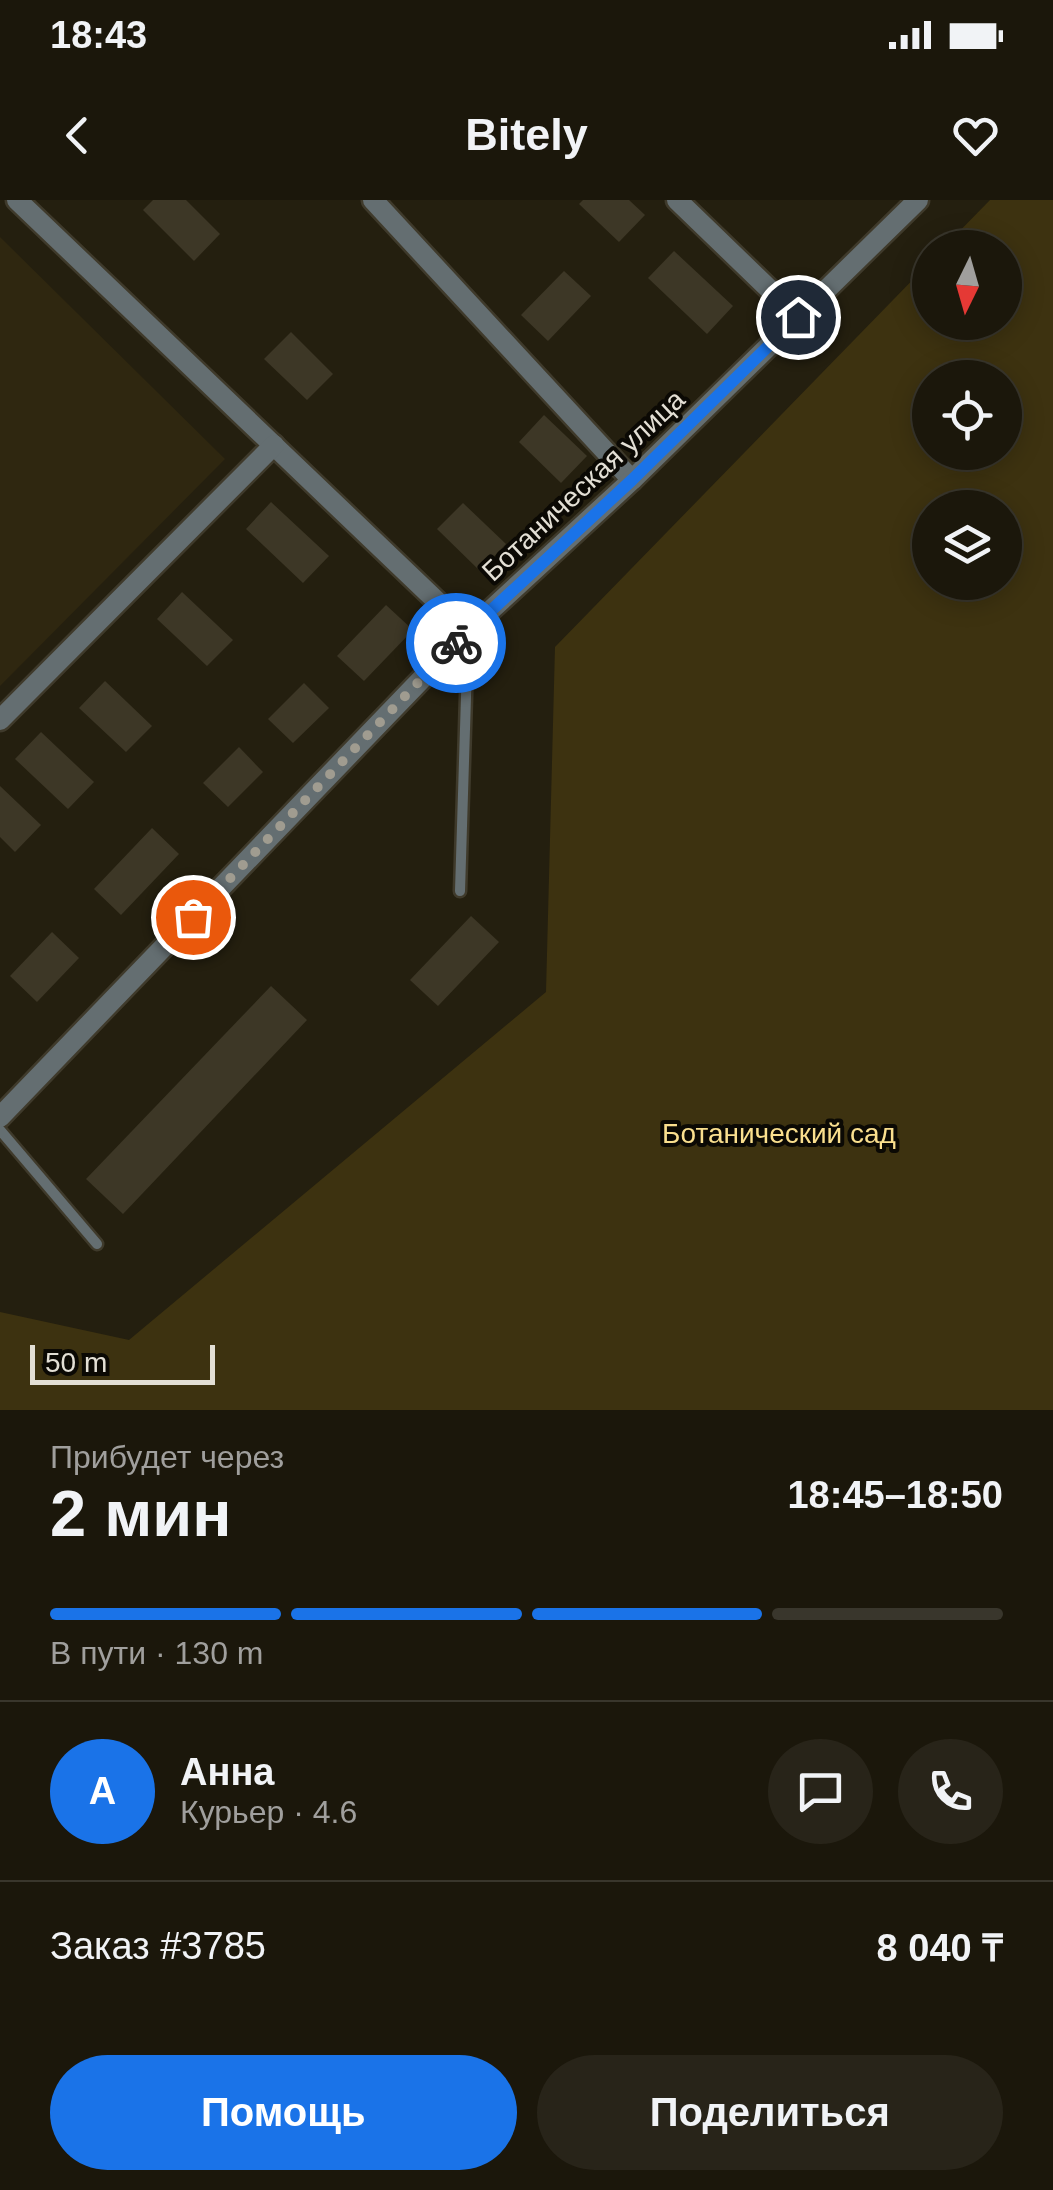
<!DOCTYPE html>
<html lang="ru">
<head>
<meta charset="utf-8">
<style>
  body { margin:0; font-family:Arial,sans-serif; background:#282419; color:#f1f3f6; height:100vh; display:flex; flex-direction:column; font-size:38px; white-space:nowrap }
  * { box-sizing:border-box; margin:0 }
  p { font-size:32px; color:#a09f9d }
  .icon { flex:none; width:55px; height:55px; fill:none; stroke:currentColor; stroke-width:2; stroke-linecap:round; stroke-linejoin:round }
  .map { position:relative; height:1210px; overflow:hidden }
  .panel { display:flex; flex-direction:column; background:#1b170b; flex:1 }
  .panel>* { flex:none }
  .needle { width:65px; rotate:185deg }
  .controls { position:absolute; left:912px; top:30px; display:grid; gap:20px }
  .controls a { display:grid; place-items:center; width:110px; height:110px; border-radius:50%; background:#1b170b; box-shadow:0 5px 25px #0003,0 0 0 2px #39362c; font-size:50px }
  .scale { position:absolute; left:30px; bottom:25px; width:185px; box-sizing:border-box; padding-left:10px; border:5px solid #e3dfd5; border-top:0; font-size:28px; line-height:35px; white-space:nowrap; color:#e3dfd5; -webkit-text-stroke:8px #0b0904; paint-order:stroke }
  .pin { position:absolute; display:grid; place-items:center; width:85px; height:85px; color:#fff; margin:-42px; border:5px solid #fff; border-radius:50%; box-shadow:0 2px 10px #0007 }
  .courier { position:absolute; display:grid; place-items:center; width:100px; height:100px; margin:-50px; border:8px solid #1a73e8; border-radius:50%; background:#fff; color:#222; box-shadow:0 2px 12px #0007 }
  .summary em { font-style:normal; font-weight:700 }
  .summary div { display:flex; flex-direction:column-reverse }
  .summary { display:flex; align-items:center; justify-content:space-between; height:170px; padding:0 50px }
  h1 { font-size:65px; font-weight:700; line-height:75px }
  .bar { display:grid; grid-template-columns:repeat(4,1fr); gap:15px 10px; align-content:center; height:120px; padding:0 50px }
  .bar i { height:12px; border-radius:8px; background:#39362c }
  .bar .current { background:#1a73e8 }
  .bar p { grid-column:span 4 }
  .line { display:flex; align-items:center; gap:25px; padding:0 50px; border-top:2px solid #39362c }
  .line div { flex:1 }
  .round { display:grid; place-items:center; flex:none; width:105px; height:105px; border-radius:52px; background:#282419 }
  .button { display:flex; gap:20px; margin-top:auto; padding:20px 50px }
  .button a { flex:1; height:115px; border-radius:60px; background:#1a73e8; color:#fff; font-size:40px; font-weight:700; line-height:115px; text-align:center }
  .button a+a { background:#282419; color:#f1f3f6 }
  .status { display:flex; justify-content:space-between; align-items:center; height:70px; padding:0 50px; background:#1b170b; direction:ltr }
  .status svg { height:28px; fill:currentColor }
  header { display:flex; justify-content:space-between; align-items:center; height:130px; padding:0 50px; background:#1b170b; font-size:45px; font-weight:700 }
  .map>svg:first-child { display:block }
  .built { fill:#2f2710 }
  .green { fill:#3d3210; fill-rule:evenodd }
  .building { fill:#3d3726 }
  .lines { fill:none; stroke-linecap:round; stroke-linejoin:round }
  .lane-casing { stroke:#3f3a2b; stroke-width:15 }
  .street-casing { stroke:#3f3a2b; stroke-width:25 }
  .lane { stroke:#646e71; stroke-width:10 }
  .street { stroke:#646e71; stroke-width:20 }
  .done { stroke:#a09c90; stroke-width:10; stroke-dasharray:0 18 }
  .route { stroke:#1a73e8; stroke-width:12 }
  .labels { text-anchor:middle; stroke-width:8; stroke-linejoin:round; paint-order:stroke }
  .street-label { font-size:28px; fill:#e3dfd5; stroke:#0b0904 }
  .park-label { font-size:28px; fill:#fadf8e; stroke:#0b0904 }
</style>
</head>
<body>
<div class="status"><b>18:43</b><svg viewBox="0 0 49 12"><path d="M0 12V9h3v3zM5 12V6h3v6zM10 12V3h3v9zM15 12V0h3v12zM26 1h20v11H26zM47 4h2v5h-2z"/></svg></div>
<header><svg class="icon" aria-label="back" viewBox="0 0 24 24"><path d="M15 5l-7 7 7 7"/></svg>Bitely<svg class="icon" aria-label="heart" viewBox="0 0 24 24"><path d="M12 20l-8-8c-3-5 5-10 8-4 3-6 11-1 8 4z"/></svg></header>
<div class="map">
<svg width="1053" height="1210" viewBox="0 0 1053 1210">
  <rect width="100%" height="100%" fill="#241f0f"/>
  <!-- built -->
  <polygon class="built" points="0,37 225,259 0,486"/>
  <!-- green -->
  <path class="green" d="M990 0H1053V1210H0V1112L129 1140 546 792 555 447 930 62V122H1005V48L944 47ZM930 178H1005V252H930ZM930 308H1005V382H930Z"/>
  <!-- building -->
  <g class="building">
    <polygon points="153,0 186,0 220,34 194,61 143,10"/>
    <polygon points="583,0 629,0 645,15 619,42 579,4"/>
    <polygon points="674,51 733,106 707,134 648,78"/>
    <polygon points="564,71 591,96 548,141 521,115"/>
    <polygon points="291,132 333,174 307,200 264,159"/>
    <polygon points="544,215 587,256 561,283 519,242"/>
    <polygon points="271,302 329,356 303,383 246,329"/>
    <polygon points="463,303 506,344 480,371 437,329"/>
    <polygon points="182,392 233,440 207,466 157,419"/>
    <polygon points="386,405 413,430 364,481 337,456"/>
    <polygon points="105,481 152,526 126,552 79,508"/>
    <polygon points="304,483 329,508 293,543 268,519"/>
    <polygon points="41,532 94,582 68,609 15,559"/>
    <polygon points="239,547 263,572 228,607 203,583"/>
    <polygon points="0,586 41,625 15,652 0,637"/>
    <polygon points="152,628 179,654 121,715 94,689"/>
    <polygon points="471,716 499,742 438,806 410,780"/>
    <polygon points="52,732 79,758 37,802 10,776"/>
    <polygon points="271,786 307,820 123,1014 86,979"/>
  </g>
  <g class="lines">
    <!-- lane casing -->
    <g class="lane-casing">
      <g id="lane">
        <polyline points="460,691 468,432"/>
        <polyline points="0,930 97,1044"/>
      </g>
    </g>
    <!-- street casing -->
    <g class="street-casing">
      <g id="street">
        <polyline points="17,0 468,431"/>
        <polyline points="373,0 632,280"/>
        <polyline points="677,0 798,117"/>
        <polyline points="0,520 274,245"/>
        <polyline points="0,917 468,431 632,280 918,0"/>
      </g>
    </g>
    <!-- lane -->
    <use href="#lane" class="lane"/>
    <!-- street -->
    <use href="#street" class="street"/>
  </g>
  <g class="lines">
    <!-- done -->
    <polyline class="done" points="193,717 456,443"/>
    <!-- route -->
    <polyline class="route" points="456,443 632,280 798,117"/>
  </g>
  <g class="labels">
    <!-- street labels -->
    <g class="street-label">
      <text transform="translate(583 285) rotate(-43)" y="10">Ботаническая улица</text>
    </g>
    <!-- park labels -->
    <g class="park-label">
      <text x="779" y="943">Ботанический сад</text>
    </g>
  </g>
</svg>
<div class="controls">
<a><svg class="needle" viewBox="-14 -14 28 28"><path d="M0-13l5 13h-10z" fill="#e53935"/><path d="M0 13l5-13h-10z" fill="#a09f9d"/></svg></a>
<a><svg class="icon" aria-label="locate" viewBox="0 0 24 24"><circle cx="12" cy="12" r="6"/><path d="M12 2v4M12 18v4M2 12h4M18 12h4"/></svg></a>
<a><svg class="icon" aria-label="layers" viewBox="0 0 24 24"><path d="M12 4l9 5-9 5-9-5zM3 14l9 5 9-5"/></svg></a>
</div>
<div class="scale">50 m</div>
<div class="pin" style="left:193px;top:717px;background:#ea580c"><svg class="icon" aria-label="bag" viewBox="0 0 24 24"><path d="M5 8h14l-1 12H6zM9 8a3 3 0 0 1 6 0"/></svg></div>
<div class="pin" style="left:798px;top:117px;background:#1f2937"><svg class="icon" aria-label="home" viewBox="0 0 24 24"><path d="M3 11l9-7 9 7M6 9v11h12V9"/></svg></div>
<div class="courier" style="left:456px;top:443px"><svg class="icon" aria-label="bike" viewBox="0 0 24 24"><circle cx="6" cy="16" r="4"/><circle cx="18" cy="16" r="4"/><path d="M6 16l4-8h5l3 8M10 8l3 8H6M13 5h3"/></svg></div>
</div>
<section class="panel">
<div class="summary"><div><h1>2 мин</h1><p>Прибудет через</p></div><em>18:45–18:50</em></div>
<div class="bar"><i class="current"></i><i class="current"></i><i class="current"></i><i></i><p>В пути · 130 m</p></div>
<div class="line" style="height:180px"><b class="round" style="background:#1a73e8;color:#fff">А</b><div><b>Анна</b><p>Курьер · 4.6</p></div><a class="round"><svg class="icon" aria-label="chat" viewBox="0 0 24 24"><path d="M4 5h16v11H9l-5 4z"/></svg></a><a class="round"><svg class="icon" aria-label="phone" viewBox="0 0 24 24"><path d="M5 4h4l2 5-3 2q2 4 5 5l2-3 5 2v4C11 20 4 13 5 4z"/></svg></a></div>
<div class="line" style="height:130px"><div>Заказ #3785</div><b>8 040 ₸</b></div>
<div class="button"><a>Помощь</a><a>Поделиться</a></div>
</section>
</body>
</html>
